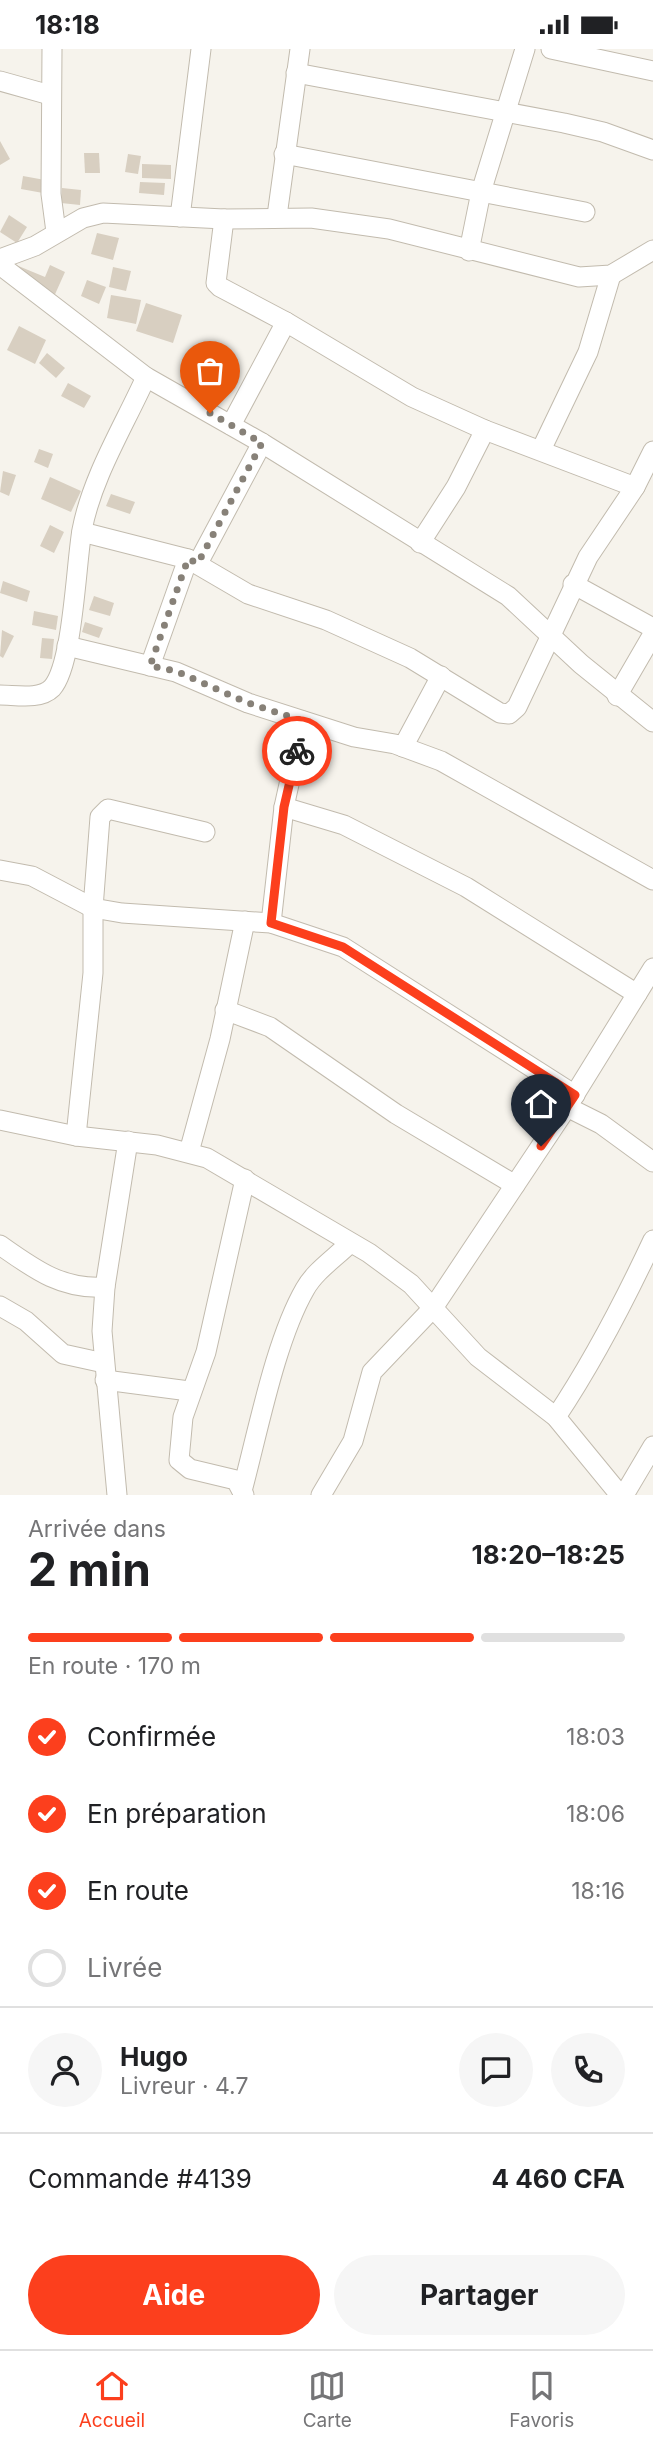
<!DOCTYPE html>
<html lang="fr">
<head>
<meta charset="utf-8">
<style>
  body { margin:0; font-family:Inter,sans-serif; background:#f6f6f6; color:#202124; height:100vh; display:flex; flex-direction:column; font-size:26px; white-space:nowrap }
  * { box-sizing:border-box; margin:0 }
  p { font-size:23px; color:#757577 }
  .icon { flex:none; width:38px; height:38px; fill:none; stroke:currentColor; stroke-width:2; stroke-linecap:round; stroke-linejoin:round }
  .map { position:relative; height:1446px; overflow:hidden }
  .panel { display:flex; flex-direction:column; background:#fff; flex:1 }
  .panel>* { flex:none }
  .pin { position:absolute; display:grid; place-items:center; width:60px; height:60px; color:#fff; margin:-72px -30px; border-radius:50% 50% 50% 0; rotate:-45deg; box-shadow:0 0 7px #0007 }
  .pin .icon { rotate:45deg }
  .courier { position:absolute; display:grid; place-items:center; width:70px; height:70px; margin:-35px; border:5px solid #fc3f1d; border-radius:50%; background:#fff; color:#222; box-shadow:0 2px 9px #0007 }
  .summary em { font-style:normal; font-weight:700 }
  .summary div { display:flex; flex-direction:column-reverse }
  .summary { display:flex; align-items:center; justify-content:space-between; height:119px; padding:0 28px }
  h1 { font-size:46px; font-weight:700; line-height:52px }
  .bar { display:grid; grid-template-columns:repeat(4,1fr); gap:10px 7px; align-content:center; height:84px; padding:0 28px }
  .bar i { height:9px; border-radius:5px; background:#e0e0e0 }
  .bar .current { background:#fc3f1d }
  .bar p { grid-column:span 4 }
  .line { display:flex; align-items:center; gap:18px; padding:0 28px; border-top:2px solid #e0e0e0 }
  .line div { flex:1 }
  .round { display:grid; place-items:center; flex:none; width:74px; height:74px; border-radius:37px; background:#f6f6f6 }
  ol { padding:0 28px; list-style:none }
  li { display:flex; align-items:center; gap:21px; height:77px }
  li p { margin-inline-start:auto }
  li .icon { padding:7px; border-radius:50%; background:#fc3f1d; color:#fff; stroke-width:4 }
  li:last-child { color:#757577 }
  li i { width:38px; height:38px; border:4px solid #e0e0e0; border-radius:50% }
  .action { display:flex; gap:14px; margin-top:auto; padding:14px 28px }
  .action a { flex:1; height:80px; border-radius:42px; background:#fc3f1d; color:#fff; font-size:28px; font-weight:700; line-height:80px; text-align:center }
  .action a+a { background:#f6f6f6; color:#202124 }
  .status { display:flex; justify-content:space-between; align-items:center; height:49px; padding:0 35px; background:#fff; direction:ltr }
  .status svg { height:19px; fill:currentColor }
  .tab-bar { display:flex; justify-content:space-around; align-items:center; height:98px; border-top:2px solid #e0e0e0; background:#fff; font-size:19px; color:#757577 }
  .tab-bar a { display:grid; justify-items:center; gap:4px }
  .tab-bar .current { color:#fc3f1d }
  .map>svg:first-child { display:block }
  .building { fill:#d8cfc1 }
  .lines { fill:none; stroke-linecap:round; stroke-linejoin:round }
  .minor-casing { stroke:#c2bbae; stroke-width:21 }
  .minor { stroke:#fff; stroke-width:19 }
  .done { stroke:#878178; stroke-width:7; stroke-dasharray:0 12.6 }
  .route { stroke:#fc3f1d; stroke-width:9 }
</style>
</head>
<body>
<div class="status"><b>18:18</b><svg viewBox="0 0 49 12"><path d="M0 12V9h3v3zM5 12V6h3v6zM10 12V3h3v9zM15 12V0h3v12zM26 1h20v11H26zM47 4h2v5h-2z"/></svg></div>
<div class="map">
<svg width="653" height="1446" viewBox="0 0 653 1446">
  <rect width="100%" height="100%" fill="#f6f3ec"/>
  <!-- building -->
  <g class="building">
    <polygon points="0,92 10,110 0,116"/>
    <polygon points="84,104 99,104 100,124 85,124"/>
    <polygon points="128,105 141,107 138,125 125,123"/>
    <polygon points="142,115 171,116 171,130 142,129"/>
    <polygon points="23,127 45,131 43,144 21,140"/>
    <polygon points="140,133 165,134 164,146 139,144"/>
    <polygon points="62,139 81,141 80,156 61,154"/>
    <polygon points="9,166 27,178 17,194 0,183"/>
    <polygon points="97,184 119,189 113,211 91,205"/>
    <polygon points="16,216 45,228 50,216 65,223 52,252 8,233"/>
    <polygon points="113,218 131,222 126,242 109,238"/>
    <polygon points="87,231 106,238 99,255 81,247"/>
    <polygon points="111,246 141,251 136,275 107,269"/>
    <polygon points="146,254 182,266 173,294 136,282"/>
    <polygon points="19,277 46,291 35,315 7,301"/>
    <polygon points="47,304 65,319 56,329 39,314"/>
    <polygon points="68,334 91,347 84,359 61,347"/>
    <polygon points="39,400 53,405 48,419 34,413"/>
    <polygon points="3,422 16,426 9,447 0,443"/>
    <polygon points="50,428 81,442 71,463 41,450"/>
    <polygon points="111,445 135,453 130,465 106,457"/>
    <polygon points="50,476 64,483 54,504 40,497"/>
    <polygon points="3,532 30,542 27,553 0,544"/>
    <polygon points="94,547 114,554 110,567 89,561"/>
    <polygon points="34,562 58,567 56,581 32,576"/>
    <polygon points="85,573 103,579 99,589 82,583"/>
    <polygon points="2,581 14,587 3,609 0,607"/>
    <polygon points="42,589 54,590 52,610 40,609"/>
  </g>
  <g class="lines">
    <!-- minor casing -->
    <g class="minor-casing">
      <g id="minor">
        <polyline points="52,0 51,145 56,183"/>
        <polyline points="551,0 653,22"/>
        <polyline points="296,24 564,74 603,83 653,101"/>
        <polyline points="0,32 50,46"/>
        <polyline points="284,105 585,163"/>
        <polyline points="277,167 300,0"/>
        <polyline points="180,168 201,0"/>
        <polyline points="224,170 216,234 220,238 286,273 412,348 485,381 635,438"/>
        <polyline points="469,202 481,143 525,0"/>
        <polyline points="0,210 35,197 83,169 103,164 224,170 311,169 389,180 579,228 611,226 653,201"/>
        <polyline points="0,216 146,328 262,394 508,547 581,615 653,673"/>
        <polyline points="231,376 286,273"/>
        <polyline points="541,401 588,303 611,226"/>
        <polyline points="82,483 188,510 248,545 326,571 410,609 500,664 509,665 517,658 588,508 635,438 653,402"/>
        <polyline points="420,494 456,438 485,381"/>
        <polyline points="198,514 262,394"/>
        <polyline points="573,535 653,579"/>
        <polyline points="67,597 176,623 248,654 354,688 395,695 441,712 653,831"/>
        <polyline points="150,617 188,510"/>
        <path d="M0 646C16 646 40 651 52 639 73 616 76 515 82 481 92 428 124 377 146 328"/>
        <polyline points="617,647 653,585"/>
        <polyline points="403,698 441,627"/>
        <polyline points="284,758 344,776 466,838 637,945"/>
        <polyline points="0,821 32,827 93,859 122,864 271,874 343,898 575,1046"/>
        <polyline points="271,874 284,758 303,672"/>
        <polyline points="225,961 270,978 396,1065 515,1136"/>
        <polyline points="567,1058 601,1075 653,1113"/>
        <polyline points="0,1071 76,1087 157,1096 207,1109 369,1204 411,1235 478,1308 556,1368 620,1446"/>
        <polyline points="76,1087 93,924 93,859 100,768 108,760 205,783"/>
        <polyline points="189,1103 220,990 245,872"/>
        <path d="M0 1196C34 1220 62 1241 105 1238"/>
        <polyline points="0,1257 26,1272 63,1305 104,1314"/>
        <polyline points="105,1331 189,1342"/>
        <path d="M556 1368C594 1311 624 1253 653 1191"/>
        <path d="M242 1442C258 1383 275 1292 305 1240 315 1222 335 1209 350 1194"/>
        <polyline points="117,1446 102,1282 105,1238 128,1092"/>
        <polyline points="244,1446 236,1431 190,1420 179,1411 183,1368 206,1303 245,1130"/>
        <polyline points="321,1446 353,1392 372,1323 433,1259 567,1058 653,919"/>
        <polyline points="624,1446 653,1397"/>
      </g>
    </g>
    <!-- minor -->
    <use href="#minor" class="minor"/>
  </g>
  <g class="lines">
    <!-- done -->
    <polyline class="done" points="210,364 262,394 198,514 188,510 150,617 176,622 248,654 303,672 297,702"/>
    <!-- route -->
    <polyline class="route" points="297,702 284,758 271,874 343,898 575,1046 541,1097"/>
  </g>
</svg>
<div class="pin" style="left:210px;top:364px;background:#ea580c"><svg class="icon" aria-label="bag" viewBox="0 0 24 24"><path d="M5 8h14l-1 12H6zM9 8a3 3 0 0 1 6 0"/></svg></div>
<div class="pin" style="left:541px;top:1097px;background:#1f2937"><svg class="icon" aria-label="home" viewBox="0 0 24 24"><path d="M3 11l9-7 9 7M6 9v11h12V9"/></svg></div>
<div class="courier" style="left:297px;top:702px"><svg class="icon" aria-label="bike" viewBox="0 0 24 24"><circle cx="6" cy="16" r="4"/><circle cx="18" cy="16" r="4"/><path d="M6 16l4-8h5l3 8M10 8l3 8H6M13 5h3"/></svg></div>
</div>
<section class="panel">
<div class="summary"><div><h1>2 min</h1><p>Arrivée dans</p></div><em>18:20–18:25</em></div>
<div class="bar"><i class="current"></i><i class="current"></i><i class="current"></i><i></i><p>En route · 170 m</p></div>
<ol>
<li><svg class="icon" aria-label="check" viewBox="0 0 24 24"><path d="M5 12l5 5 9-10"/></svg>Confirmée<p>18:03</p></li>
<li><svg class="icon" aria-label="check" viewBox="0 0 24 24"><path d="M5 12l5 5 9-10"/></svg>En préparation<p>18:06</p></li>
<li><svg class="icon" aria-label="check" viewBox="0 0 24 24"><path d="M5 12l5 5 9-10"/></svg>En route<p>18:16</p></li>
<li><i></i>Livrée</li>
</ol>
<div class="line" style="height:126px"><a class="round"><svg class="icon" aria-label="person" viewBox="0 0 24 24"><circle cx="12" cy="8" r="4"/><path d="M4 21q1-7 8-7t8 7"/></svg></a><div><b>Hugo</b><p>Livreur · 4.7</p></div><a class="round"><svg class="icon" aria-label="chat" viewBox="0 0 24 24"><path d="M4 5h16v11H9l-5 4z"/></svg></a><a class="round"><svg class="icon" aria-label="phone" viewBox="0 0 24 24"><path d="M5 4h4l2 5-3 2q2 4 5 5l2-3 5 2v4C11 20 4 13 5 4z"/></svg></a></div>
<div class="line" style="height:91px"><div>Commande #4139</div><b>4 460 CFA</b></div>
<div class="action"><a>Aide</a><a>Partager</a></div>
</section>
<nav class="tab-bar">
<a class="current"><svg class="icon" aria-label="home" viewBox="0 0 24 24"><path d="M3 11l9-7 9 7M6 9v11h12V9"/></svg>Accueil</a>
<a><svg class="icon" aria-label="map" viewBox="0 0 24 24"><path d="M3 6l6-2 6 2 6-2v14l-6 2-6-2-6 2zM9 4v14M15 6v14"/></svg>Carte</a>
<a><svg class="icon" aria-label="saved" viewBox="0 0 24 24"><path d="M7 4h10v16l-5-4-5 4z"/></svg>Favoris</a>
</nav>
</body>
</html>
